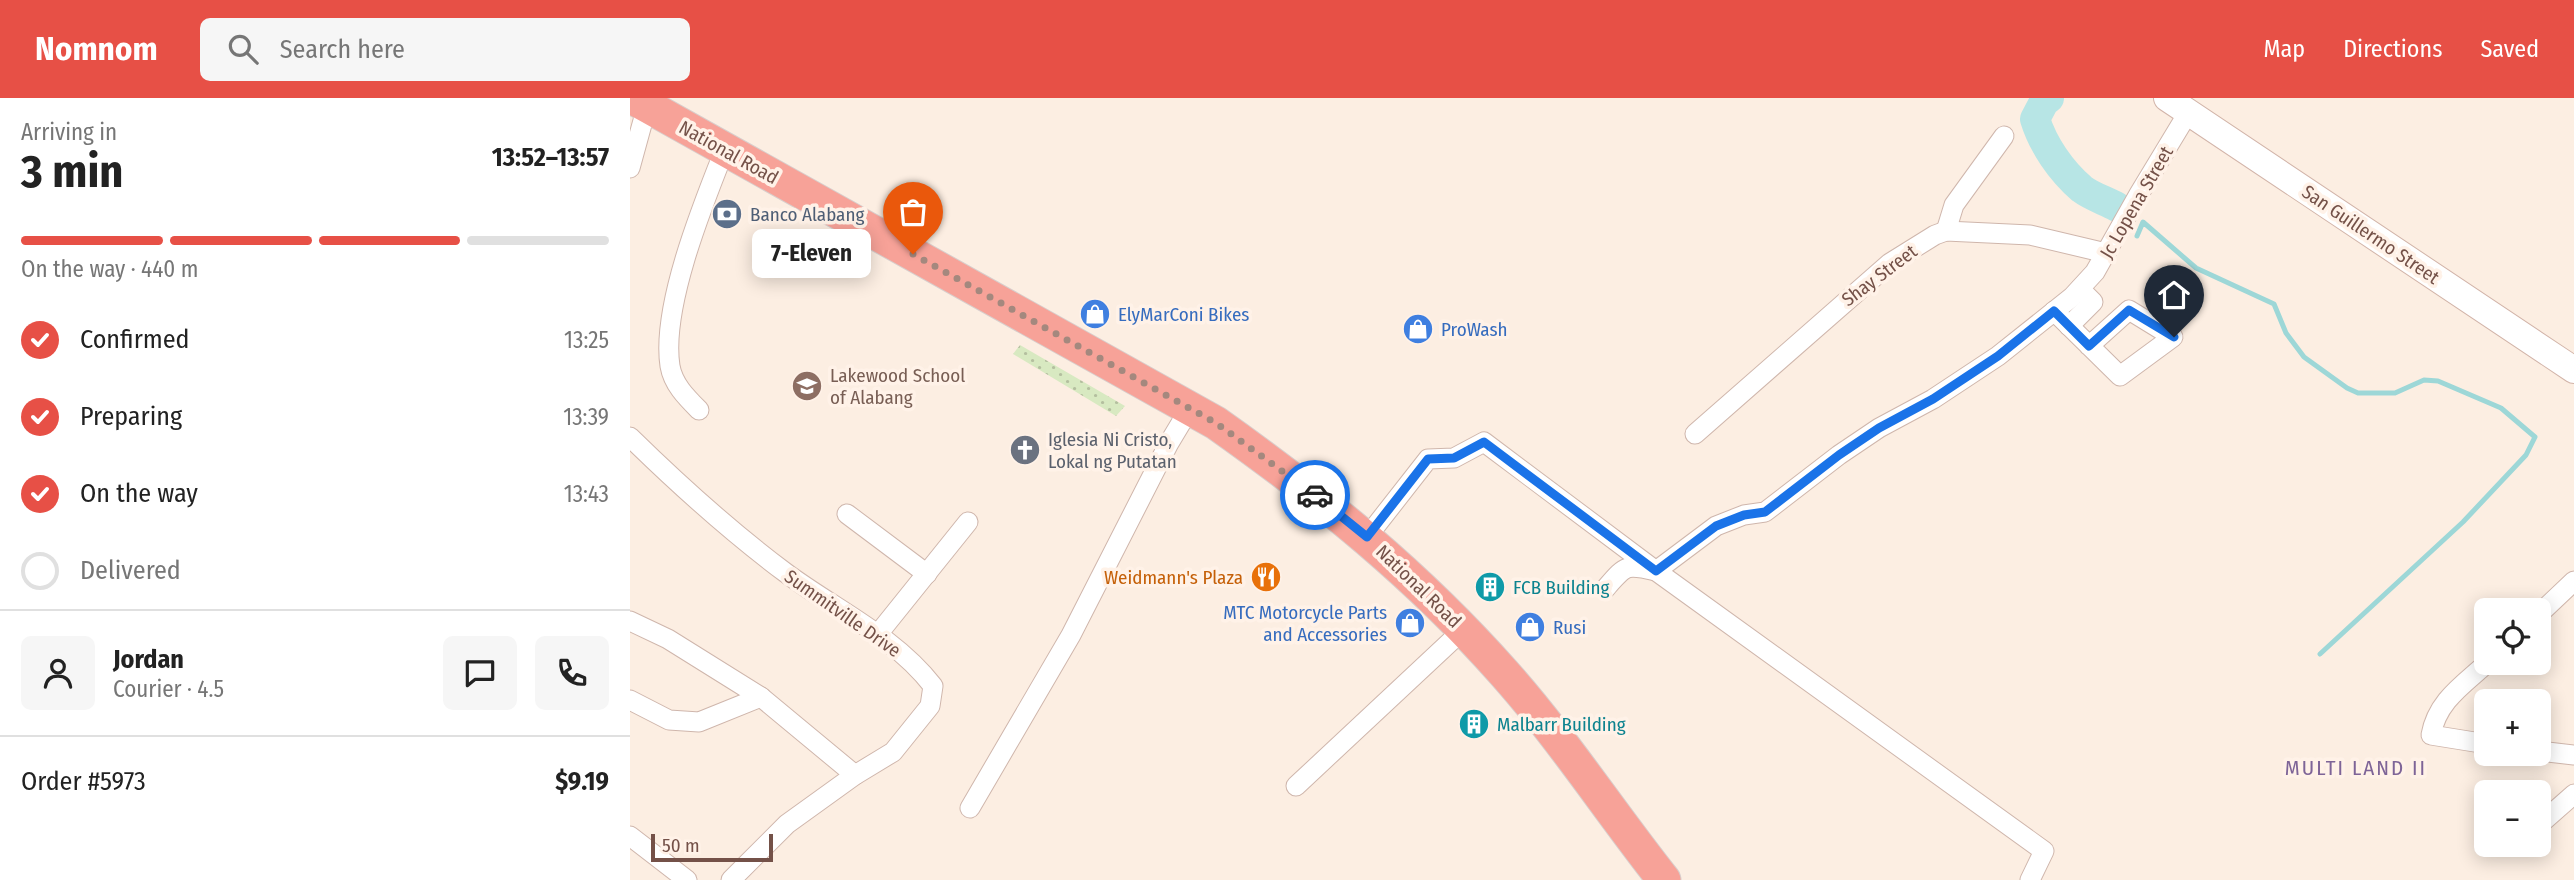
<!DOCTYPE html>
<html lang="en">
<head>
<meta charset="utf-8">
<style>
  body { margin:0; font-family:"Fira Sans Condensed",sans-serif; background:#f6f6f6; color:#222; height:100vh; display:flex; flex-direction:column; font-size:26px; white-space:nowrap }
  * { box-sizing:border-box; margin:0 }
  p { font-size:23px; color:#767676 }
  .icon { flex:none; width:38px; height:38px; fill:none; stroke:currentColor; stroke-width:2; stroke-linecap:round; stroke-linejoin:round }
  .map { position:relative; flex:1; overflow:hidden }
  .details { display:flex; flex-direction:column; background:#fff; width:630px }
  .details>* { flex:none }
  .controls { position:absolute; left:1844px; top:500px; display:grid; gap:14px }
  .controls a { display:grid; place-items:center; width:77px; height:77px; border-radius:10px; background:#fff; box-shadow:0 4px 18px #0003; font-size:35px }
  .scale { position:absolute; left:21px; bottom:18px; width:122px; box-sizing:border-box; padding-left:7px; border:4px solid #745148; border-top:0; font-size:19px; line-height:24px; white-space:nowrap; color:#745148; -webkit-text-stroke:5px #fff2e8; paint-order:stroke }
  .pin { position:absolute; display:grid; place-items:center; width:60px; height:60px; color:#fff; margin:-72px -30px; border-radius:50% 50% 50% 0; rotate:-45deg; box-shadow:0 0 7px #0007 }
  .pin .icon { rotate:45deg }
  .courier { position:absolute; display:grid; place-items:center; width:70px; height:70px; margin:-35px; border:5px solid #1a73e8; border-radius:50%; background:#fff; color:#222; box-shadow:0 2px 9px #0007 }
  .bubble { position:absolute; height:49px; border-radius:10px; background:#fff; box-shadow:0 4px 18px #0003; font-size:23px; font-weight:700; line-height:49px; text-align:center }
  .head em { font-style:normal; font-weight:700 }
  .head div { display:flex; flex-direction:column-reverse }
  .head { display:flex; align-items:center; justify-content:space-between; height:119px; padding:0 21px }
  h1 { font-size:46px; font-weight:700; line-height:52px }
  .bar { display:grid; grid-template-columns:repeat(4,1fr); gap:10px 7px; align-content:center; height:84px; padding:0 21px }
  .bar i { height:9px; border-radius:5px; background:#e0e0e0 }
  .bar .selected { background:#e75046 }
  .bar p { grid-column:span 4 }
  .line { display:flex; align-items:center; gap:18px; padding:0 21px; border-top:2px solid #e0e0e0 }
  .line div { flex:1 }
  .round { display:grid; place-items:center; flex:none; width:74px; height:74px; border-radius:10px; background:#f6f6f6 }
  ol { padding:0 21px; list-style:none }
  li { display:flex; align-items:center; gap:21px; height:77px }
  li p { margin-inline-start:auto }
  li .icon { padding:7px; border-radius:50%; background:#e75046; color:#fff; stroke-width:4 }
  li:last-child { color:#767676 }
  li i { width:38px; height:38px; border:4px solid #e0e0e0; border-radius:50% }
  header { display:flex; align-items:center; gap:42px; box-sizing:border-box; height:98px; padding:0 35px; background:#e75046; color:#fff }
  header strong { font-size:33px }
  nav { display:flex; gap:38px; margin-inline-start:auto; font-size:24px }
  .search { width:490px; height:63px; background:#f6f6f6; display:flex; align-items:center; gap:18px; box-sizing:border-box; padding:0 24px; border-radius:10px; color:#767676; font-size:26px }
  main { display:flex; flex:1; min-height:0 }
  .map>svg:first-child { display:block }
  .grass { fill:url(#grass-dots) }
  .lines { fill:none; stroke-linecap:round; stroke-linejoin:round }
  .stream { stroke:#9dd7d7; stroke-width:5 }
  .river { stroke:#b7e5e5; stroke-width:30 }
  .street-casing { stroke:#cfb6ac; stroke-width:21 }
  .secondary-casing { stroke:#d2b4a9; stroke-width:28 }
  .highway-casing { stroke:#d8cecc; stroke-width:35 }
  .street { stroke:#fff; stroke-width:19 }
  .secondary { stroke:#fff; stroke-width:26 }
  .highway { stroke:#f7a298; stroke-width:33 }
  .done { stroke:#a4887e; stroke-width:7; stroke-dasharray:0 12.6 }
  .route { stroke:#1a73e8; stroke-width:9 }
  .labels { text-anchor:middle; stroke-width:7; stroke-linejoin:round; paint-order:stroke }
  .street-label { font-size:19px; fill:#745148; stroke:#fff2e8 }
  .service-label { font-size:19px; fill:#4e5e75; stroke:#fff2e8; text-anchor:start }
  .shop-label { font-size:19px; fill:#366cbe; stroke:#fff2e8; text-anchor:start }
  .education-label { font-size:19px; fill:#785e54; stroke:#fff2e8; text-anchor:start }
  .worship-label { font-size:19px; fill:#5b616d; stroke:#fff2e8; text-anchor:start }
  .food-label { font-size:19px; fill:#c56008; stroke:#fff2e8; text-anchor:end }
  .culture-label { font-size:19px; fill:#0d838f; stroke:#fff2e8; text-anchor:start }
  .neighbourhood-label { font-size:21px; letter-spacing:2px; fill:#7e6497; stroke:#fff2e8 }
</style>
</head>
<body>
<header>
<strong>Nomnom</strong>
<div class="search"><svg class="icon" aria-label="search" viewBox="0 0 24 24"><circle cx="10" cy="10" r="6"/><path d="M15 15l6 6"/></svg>Search here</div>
<nav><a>Map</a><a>Directions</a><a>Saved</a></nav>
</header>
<main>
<section class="details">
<div class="head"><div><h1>3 min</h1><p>Arriving in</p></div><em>13:52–13:57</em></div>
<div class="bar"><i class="selected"></i><i class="selected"></i><i class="selected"></i><i></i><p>On the way · 440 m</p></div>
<ol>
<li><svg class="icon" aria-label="check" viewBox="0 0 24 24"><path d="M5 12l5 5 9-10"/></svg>Confirmed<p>13:25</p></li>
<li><svg class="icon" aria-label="check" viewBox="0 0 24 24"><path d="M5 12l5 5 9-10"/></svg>Preparing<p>13:39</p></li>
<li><svg class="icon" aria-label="check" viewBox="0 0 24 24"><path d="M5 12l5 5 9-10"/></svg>On the way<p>13:43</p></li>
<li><i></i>Delivered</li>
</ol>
<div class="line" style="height:126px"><a class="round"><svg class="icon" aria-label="person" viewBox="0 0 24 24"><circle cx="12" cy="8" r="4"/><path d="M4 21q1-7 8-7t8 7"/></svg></a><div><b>Jordan</b><p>Courier · 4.5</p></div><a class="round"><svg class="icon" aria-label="chat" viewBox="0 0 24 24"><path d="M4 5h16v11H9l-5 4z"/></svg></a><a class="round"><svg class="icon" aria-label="phone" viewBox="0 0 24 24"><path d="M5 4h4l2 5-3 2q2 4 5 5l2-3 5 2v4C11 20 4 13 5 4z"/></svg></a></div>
<div class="line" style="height:91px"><div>Order #5973</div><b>$9.19</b></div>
</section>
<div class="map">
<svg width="1944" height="782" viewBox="0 0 1944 782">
  <defs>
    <pattern id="grass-dots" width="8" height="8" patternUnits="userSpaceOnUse" patternTransform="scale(1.75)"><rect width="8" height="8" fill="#d8e9c1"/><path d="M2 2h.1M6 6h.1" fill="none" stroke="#b4bf9f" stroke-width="1.8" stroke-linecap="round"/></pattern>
  </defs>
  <rect width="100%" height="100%" fill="#fceee2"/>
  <!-- grass -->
  <polygon class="grass" points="390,247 495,308 486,318 383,256"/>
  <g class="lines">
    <!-- stream -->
    <polyline class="stream" points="1507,138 1513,124 1566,170 1644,206 1656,235 1674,259 1717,290 1728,295 1765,295 1794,282 1808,283 1871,310 1905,339 1896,357 1833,424 1690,556"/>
    <!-- river -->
    <path class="river" d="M1419 0 1414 4 1405 21C1413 47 1431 73 1452 91 1461 98 1476 103 1487 109"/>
    <!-- street casing -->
    <g class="street-casing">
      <g id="street">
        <polyline points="0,70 17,8"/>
        <polyline points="1316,133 1324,107 1374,38"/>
        <polyline points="1424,213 1490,278 1543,239 1499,212 1459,248"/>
        <polyline points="1439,228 1463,204 1450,191"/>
        <path d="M69 312C56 299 43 286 40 268 31 209 73 106 95 51"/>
        <polyline points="1065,336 1260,165 1305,137 1316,133 1400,137 1476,155"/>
        <path d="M0 339C49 387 101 434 156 475 206 512 264 538 303 588L300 608 263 654 225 677 157 726 101 782"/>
        <polyline points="217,416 297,476"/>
        <polyline points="737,439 798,361 824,360 854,344 1026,473 1414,753 1400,782"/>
        <path d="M975 491C996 467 995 466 1026 473L1086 428 1114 417 1135 414 1209 357 1249 330 1303 301 1368 258 1442 199 1465 174 1509 96 1558 15"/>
        <polyline points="1909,516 1944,483"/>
        <polyline points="0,523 38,541 131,599 225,677"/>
        <polyline points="248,536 338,424"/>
        <path d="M1857 565C1833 587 1807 603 1801 637L1857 646"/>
        <polyline points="0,602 39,622 69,624 131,599"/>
        <polyline points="1909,653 1944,657"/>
        <polyline points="666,688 834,531"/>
        <polyline points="340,710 441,537 539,345 560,310"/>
        <polyline points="1909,727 1944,696"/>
        <polyline points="0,738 57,782"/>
      </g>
    </g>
    <!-- secondary casing -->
    <g class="secondary-casing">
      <polyline id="secondary" points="1537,0 1944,272"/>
    </g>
    <!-- highway casing -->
    <g class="highway-casing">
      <path id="highway" d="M3 0 586 325C692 400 788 478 874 575 932 640 980 714 1034 782"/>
    </g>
    <!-- street -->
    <use href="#street" class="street"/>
    <!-- secondary -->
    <use href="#secondary" class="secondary"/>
    <!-- highway -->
    <use href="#highway" class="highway"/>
  </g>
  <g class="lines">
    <!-- done -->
    <polyline class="done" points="283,156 586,325 685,397"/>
    <!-- route -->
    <polyline class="route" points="685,397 737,439 798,361 824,360 854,344 1026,473 1086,428 1114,417 1135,414 1209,357 1249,330 1303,301 1368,258 1424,213 1459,248 1499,212 1544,239"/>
  </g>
  <!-- icons -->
  <defs>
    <g id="bank-disc" transform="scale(1.575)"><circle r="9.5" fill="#5c6f8a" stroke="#fff2e8"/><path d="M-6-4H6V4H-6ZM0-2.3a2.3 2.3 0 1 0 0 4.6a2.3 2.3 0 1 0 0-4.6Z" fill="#fff"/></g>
    <g id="shop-disc" transform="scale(1.575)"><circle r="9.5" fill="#3f7fe0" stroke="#fff2e8"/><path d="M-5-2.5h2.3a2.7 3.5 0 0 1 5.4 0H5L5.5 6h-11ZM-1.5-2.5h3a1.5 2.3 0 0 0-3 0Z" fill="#fff"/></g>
    <g id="school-disc" transform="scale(1.575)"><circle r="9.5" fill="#8d6e63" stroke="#fff2e8"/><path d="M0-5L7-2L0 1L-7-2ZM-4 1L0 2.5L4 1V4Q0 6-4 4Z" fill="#fff"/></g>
    <g id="church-disc" transform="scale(1.575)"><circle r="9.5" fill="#6b7280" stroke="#fff2e8"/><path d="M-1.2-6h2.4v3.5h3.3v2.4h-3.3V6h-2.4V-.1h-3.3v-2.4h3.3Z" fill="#fff"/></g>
    <g id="restaurant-disc" transform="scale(1.575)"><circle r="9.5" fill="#e8710a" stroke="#fff2e8"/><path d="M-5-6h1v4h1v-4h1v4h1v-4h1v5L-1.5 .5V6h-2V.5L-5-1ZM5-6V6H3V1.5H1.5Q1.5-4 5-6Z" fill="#fff"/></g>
    <g id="building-disc" transform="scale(1.575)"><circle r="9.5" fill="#0f9aa8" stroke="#fff2e8"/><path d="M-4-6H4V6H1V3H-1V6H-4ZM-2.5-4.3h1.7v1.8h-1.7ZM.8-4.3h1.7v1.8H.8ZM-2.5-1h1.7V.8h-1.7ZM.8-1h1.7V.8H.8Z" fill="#fff"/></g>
  </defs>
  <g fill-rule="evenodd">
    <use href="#bank-disc" x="97" y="116"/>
    <use href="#shop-disc" x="465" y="216"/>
    <use href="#shop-disc" x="788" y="231"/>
    <use href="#school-disc" x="177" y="288"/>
    <use href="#church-disc" x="395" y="352"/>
    <use href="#restaurant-disc" x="636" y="479"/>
    <use href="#building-disc" x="860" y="489"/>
    <use href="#shop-disc" x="780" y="525"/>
    <use href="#shop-disc" x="900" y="529"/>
    <use href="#building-disc" x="844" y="626"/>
  </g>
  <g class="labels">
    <!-- street labels -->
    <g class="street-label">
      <text transform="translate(99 54) rotate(29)" y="7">National Road</text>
      <text transform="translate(1506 104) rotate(-60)" y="7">Jc Lopena Street</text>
      <text transform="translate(1741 136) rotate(34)" y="7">San Guillermo Street</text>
      <text transform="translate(1249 177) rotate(-37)" y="7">Shay Street</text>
      <text transform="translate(789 488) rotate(44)" y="7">National Road</text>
      <text transform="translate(213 515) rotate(35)" y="7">Summitville Drive</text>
    </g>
    <!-- service labels -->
    <g class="service-label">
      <text x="120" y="123">Banco Alabang</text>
    </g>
    <!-- shop labels -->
    <g class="shop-label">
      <text x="488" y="223">ElyMarConi Bikes</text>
      <text x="811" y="238">ProWash</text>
      <text x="757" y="521" text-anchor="end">MTC Motorcycle Parts<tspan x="757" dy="22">and Accessories</tspan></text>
      <text x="923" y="536">Rusi</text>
    </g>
    <!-- education labels -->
    <g class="education-label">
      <text x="200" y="284">Lakewood School<tspan x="200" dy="22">of Alabang</tspan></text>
    </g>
    <!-- worship labels -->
    <g class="worship-label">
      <text x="418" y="348">Iglesia Ni Cristo,<tspan x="418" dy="22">Lokal ng Putatan</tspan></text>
    </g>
    <!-- food labels -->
    <g class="food-label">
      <text x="613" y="486">Weidmann's Plaza</text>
    </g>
    <!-- culture labels -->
    <g class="culture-label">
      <text x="883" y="496">FCB Building</text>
      <text x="867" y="633">Malbarr Building</text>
    </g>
    <!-- neighbourhood labels -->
    <g class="neighbourhood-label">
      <text x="1726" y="677">MULTI LAND II</text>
    </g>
  </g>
</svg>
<div class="controls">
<a><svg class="icon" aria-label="locate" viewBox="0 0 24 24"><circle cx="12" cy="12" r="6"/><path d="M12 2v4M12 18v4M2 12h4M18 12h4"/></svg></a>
<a>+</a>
<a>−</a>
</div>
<div class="scale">50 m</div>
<div class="pin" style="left:283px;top:156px;background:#ea580c"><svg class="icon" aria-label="bag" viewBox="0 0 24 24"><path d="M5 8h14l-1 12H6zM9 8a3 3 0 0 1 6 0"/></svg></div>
<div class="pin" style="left:1544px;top:239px;background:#1f2937"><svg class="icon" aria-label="home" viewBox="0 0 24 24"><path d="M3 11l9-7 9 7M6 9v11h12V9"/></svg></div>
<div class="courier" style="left:685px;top:397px"><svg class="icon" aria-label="car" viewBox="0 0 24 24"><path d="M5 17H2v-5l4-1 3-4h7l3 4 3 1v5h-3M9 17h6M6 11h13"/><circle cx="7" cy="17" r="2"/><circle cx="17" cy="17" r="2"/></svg></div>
<div class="bubble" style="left:122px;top:131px;width:119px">7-Eleven</div>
</div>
</main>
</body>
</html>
